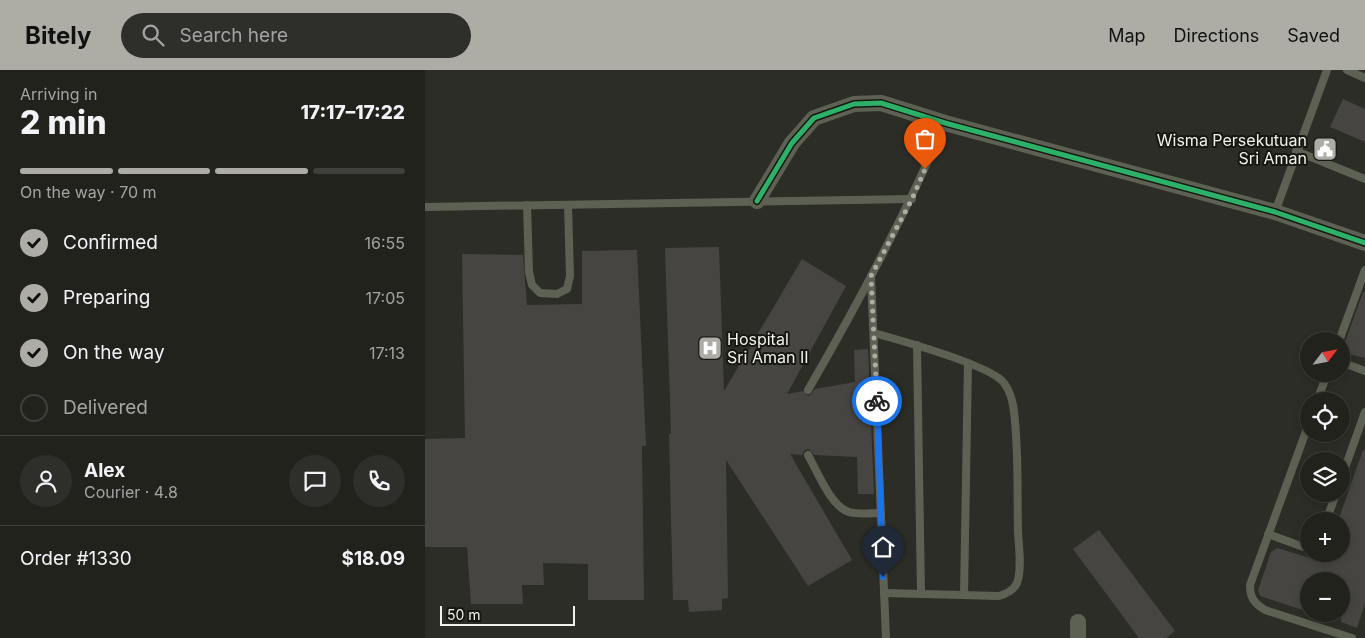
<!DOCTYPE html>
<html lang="en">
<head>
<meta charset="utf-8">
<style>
  body { margin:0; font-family:Inter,sans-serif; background:#2e2f2a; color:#f1f3f6; height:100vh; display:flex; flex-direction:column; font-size:19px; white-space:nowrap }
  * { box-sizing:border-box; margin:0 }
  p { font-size:16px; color:#a2a4a4 }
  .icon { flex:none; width:28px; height:28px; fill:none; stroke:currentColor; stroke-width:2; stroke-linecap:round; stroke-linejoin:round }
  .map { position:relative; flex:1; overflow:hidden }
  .drawer { display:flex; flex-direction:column; background:#22221d; width:425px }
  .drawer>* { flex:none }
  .needle { width:32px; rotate:58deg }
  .fabs { position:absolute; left:875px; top:262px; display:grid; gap:10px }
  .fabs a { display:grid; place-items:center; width:50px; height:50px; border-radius:50%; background:#22221d; box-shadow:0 2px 8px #0003,0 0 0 1px #3f3f3b; font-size:25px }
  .scale { position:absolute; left:15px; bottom:12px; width:135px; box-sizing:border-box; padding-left:5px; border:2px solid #f2f2eb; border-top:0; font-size:14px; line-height:18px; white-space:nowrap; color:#f2f2eb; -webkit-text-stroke:4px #171712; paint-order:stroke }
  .pin { position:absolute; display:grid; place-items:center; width:42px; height:42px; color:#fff; margin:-51px -21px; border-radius:50% 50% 50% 0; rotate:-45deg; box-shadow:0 0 5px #0007 }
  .pin .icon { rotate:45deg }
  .courier { position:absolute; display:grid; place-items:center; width:50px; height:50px; margin:-25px; border:4px solid #1a73e8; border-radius:50%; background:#fff; color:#222; box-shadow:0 1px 6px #0007 }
  .overview em { font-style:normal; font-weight:800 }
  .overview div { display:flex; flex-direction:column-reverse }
  .overview { display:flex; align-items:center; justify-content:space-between; height:85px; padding:0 20px }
  h1 { font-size:32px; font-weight:800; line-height:38px }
  .bar { display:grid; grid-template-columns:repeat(4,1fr); gap:8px 5px; align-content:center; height:60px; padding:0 20px }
  .bar i { height:6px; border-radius:4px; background:#3f3f3b }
  .bar .selected { background:#adada6 }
  .bar p { grid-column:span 4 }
  .line { display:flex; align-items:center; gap:12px; padding:0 20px; border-top:1px solid #3f3f3b }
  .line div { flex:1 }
  .round { display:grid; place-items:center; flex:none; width:52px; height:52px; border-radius:26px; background:#2e2f2a }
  ol { padding:0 20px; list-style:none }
  li { display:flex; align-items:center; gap:15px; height:55px }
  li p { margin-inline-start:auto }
  li .icon { padding:5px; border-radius:50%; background:#adada6; color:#111; stroke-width:4 }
  li:last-child { color:#a2a4a4 }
  li i { width:28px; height:28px; border:2px solid #3f3f3b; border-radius:50% }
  header { display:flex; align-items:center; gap:30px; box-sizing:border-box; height:70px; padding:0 25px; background:#adada6; color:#111 }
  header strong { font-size:24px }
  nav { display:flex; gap:28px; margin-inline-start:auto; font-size:18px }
  .search { width:350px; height:45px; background:#2e2f2a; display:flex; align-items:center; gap:12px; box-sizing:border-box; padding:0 18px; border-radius:28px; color:#a2a4a4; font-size:19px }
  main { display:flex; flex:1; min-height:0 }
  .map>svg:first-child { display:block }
  .building { fill:#474541 }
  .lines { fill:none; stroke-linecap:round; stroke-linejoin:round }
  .lane { stroke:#5d6153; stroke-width:8 }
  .street { stroke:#5d6153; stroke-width:16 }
  .cycleway-casing { stroke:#171712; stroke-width:8 }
  .cycleway { stroke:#2db169; stroke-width:5 }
  .done { stroke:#adada6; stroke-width:5; stroke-dasharray:0 9 }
  .route { stroke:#1a73e8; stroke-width:6 }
  .labels { text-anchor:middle; stroke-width:4; stroke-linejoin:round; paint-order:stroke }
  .poi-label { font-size:16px; fill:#f2f2eb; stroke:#171712; text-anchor:end }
</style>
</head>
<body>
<header>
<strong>Bitely</strong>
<div class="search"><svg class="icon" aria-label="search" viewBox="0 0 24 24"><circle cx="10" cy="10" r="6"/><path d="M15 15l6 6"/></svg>Search here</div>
<nav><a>Map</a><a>Directions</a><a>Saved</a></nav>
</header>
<main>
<section class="drawer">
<div class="overview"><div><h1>2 min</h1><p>Arriving in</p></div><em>17:17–17:22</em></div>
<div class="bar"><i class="selected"></i><i class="selected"></i><i class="selected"></i><i></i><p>On the way · 70 m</p></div>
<ol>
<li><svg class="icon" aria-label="check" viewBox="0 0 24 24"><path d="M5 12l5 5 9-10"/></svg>Confirmed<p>16:55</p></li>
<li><svg class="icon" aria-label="check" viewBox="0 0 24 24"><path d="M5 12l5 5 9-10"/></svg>Preparing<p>17:05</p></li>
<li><svg class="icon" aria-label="check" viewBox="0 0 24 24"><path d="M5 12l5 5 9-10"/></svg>On the way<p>17:13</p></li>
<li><i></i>Delivered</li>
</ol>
<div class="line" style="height:90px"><a class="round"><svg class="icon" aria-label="person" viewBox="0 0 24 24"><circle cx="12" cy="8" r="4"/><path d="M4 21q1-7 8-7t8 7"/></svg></a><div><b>Alex</b><p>Courier · 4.8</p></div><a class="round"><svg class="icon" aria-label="chat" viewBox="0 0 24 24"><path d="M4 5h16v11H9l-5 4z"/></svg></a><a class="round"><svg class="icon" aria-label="phone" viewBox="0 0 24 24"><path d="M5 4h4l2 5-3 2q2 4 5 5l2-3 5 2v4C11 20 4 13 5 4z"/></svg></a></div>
<div class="line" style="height:65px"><div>Order #1330</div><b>$18.09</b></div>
</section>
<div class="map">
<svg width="940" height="568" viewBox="0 0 940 568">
  <rect width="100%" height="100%" fill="#2d2d27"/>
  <!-- building -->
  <g class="building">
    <polygon points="918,29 940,39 940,72 905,57"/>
    <polygon points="294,177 299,321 377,189 421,216 362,324 378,321 384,326 390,319 430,312 429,280 443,279 449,424 433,424 432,387 389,385 384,379 380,380 377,385 365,384 427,490 383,516 301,390 303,528 297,529 297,540 264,542 263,530 248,530 244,364 246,364 240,178"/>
    <polygon points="212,180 221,376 217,376 219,530 163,530 163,494 118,493 119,515 97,515 98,534 46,534 42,477 0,477 0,369 40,368 37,184 98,185 102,235 157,234 157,181"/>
    <polygon points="938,222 940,222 940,288 924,284 919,275"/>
    <polygon points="938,380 940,381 940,533 932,558 916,552 916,511 884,511 884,542 835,526 833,520 846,482 852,478 898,492 901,484 916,484 916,451 913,451"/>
    <polygon points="674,460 750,561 741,568 714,568 648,479"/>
  </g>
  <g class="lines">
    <!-- lane -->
    <g class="lane">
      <polyline points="922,0 940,8"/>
      <polyline points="871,81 940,109"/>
      <polyline points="102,135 104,202 107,215 115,223 132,224 142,219 145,206 143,135"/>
      <polyline points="0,137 487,129"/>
      <polyline points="850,142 902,0"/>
      <polyline points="446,206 461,568"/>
      <path d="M449 263C474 270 566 295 579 313 585 321 588 332 589 342 594 382 592 423 593 463 594 476 597 501 592 513 589 520 581 524 574 526L459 523"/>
      <polyline points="914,271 940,200"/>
      <polyline points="492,275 496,524"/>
      <polyline points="916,292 940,301"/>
      <path d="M383 320C433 234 480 145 520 53"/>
      <polyline points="892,331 902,304"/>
      <path d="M884 353 825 515C825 528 829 533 840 540L927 568"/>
      <path d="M383 385C392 401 406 437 424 442 434 445 446 443 456 443"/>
      <polyline points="916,409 940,342"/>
      <polyline points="901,451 911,424"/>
      <polyline points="843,464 884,479"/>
      <polyline points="539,525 543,293"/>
    </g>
    <!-- street -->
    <g class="street">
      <polyline points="332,131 367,73 389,48 429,34 456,33 520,53 850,142 940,173"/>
      <polyline points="653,552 653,568"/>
    </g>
    <!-- cycleway casing -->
    <g class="cycleway-casing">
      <polyline id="cycleway" points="332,131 367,73 389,48 429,34 456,33 520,53 850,142 940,173"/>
    </g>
    <!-- cycleway -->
    <use href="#cycleway" class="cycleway"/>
  </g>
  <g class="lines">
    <!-- done -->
    <polyline class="done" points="452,331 446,206 487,129 500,99"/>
    <!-- route -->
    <polyline class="route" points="452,331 458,507"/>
  </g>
  <!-- icons -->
  <defs>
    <g id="civic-square" transform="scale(1.25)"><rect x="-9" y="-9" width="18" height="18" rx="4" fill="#adada6" stroke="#171712"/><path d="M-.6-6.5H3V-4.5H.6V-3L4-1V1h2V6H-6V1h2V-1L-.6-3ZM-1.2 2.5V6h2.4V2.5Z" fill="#fff"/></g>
    <g id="hospital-square" transform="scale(1.25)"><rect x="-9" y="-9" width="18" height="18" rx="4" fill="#adada6" stroke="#171712"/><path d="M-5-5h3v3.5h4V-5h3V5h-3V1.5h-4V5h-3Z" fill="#fff"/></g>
  </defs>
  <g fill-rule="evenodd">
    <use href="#civic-square" x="900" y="79"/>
    <use href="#hospital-square" x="285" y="278"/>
  </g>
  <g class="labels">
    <!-- poi labels -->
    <g class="poi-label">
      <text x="882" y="76">Wisma Persekutuan<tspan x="882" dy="18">Sri Aman</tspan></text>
      <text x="302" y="275" text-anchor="start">Hospital<tspan x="302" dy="18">Sri Aman II</tspan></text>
    </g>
  </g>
</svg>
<div class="fabs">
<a><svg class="needle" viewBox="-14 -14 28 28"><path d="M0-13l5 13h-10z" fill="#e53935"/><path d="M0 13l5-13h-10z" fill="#a2a4a4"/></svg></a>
<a><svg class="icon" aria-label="locate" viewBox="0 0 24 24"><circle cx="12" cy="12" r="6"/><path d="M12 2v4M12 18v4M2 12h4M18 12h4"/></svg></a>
<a><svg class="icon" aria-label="layers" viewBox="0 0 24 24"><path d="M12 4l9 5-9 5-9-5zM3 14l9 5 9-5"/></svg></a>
<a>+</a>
<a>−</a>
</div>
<div class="scale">50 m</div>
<div class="pin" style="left:500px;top:99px;background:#ea580c"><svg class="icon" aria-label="bag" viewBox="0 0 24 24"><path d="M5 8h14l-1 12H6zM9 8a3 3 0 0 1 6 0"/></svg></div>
<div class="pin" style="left:458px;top:507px;background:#1f2937"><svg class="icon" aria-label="home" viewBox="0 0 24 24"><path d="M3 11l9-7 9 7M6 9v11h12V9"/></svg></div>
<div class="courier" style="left:452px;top:331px"><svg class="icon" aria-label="bike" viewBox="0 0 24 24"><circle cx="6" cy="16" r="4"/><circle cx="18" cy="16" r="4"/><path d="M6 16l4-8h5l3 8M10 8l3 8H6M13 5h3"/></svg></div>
</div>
</main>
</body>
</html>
